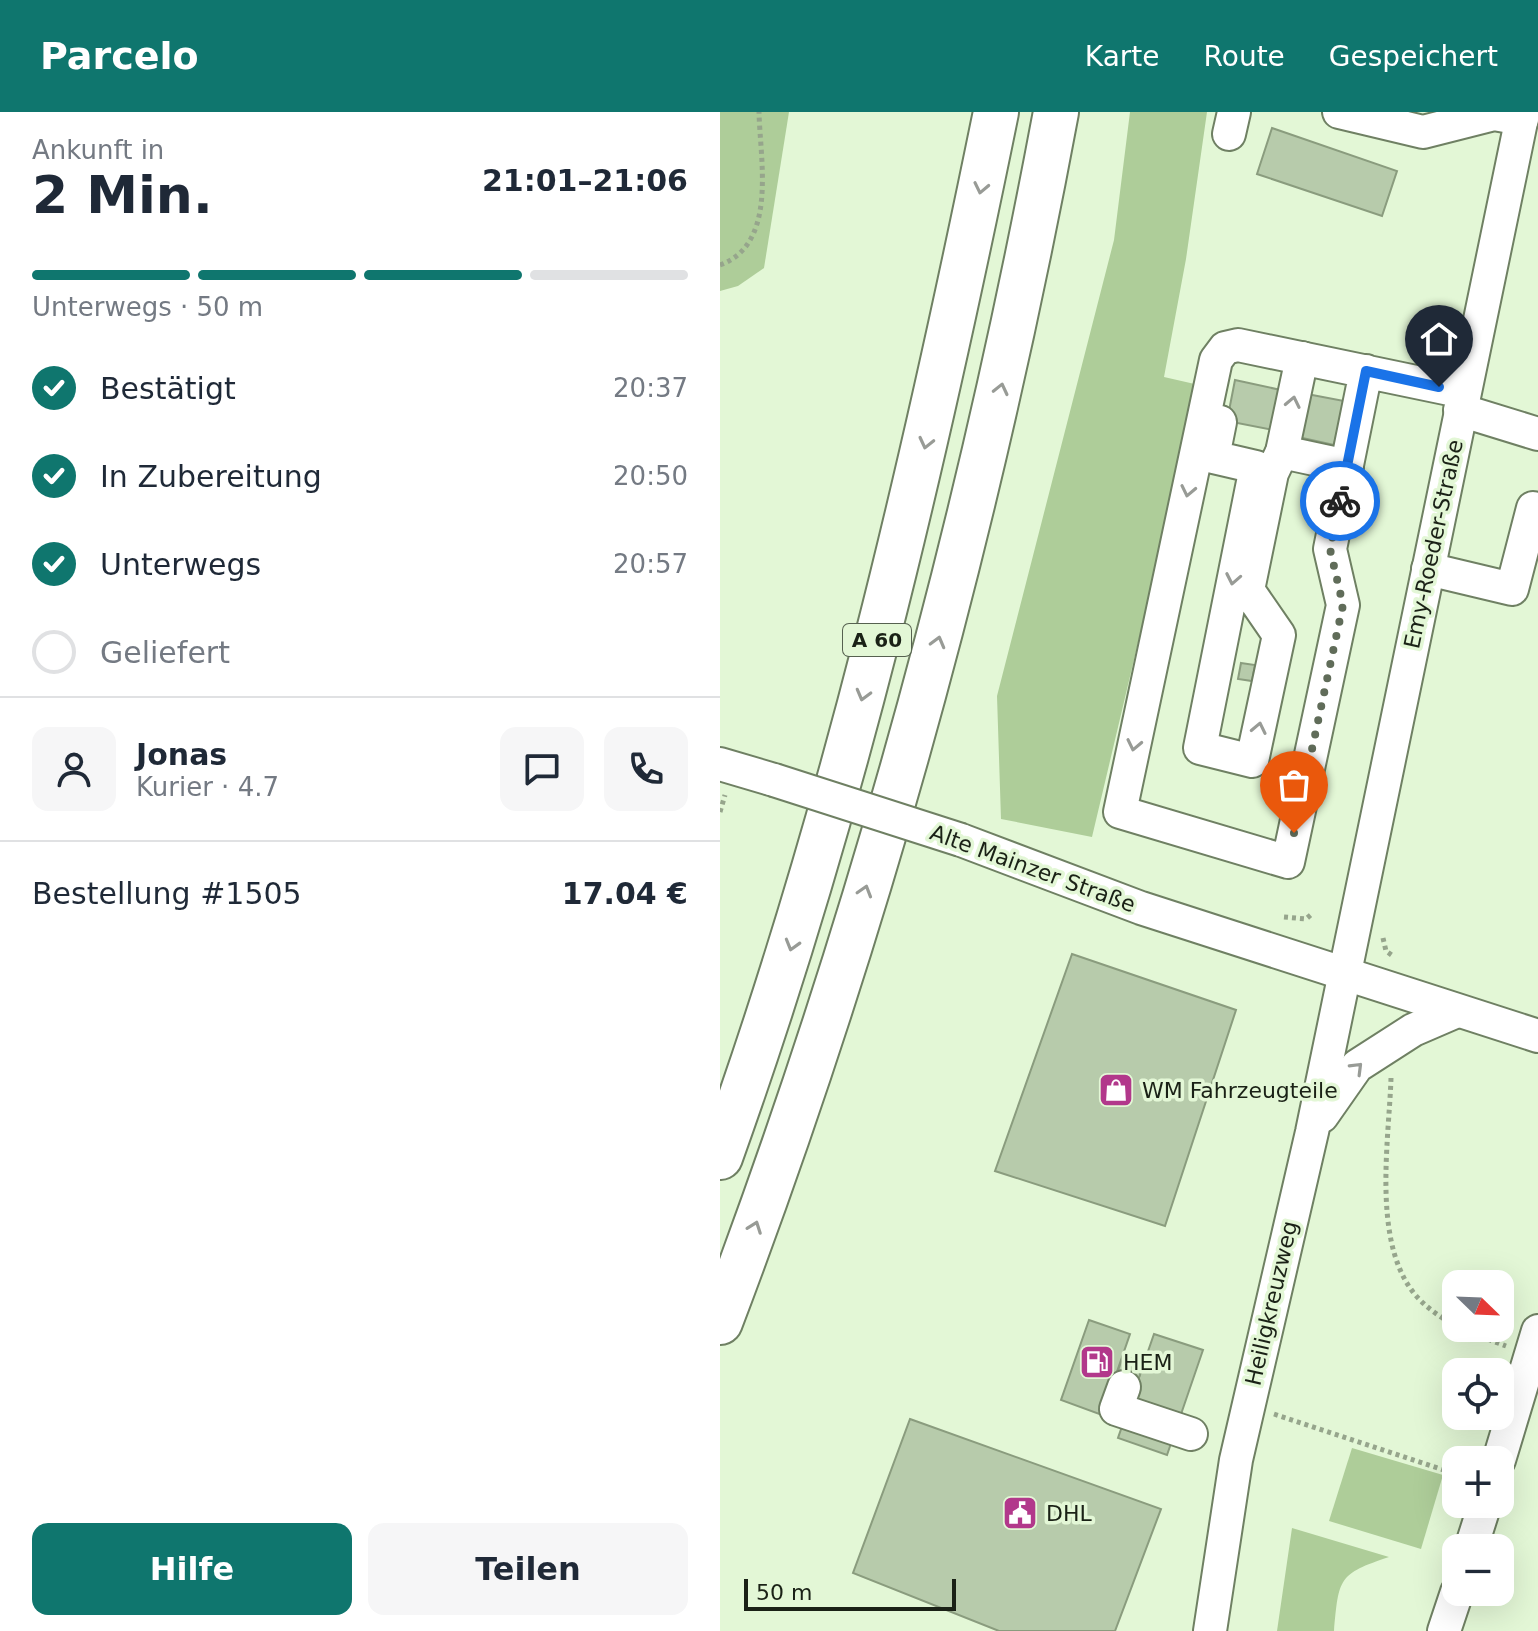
<!DOCTYPE html>
<html lang="de">
<head>
<meta charset="utf-8">
<style>
  body { margin:0; font-family:"DejaVu Sans",sans-serif; background:#f6f6f7; color:#1f2937; height:100vh; display:flex; flex-direction:column; font-size:30px; white-space:nowrap }
  * { box-sizing:border-box; margin:0 }
  p { font-size:26px; color:#747a83 }
  .icon { flex:none; width:44px; height:44px; fill:none; stroke:currentColor; stroke-width:2; stroke-linecap:round; stroke-linejoin:round }
  .map { position:relative; flex:1; overflow:hidden }
  .drawer { display:flex; flex-direction:column; background:#fff; width:720px }
  .drawer>* { flex:none }
  .needle { width:52px; rotate:113deg }
  .buttons { position:absolute; left:722px; top:1158px; display:grid; gap:16px }
  .buttons a { display:grid; place-items:center; width:72px; height:72px; border-radius:16px; background:#fff; box-shadow:0 8px 32px #0002; font-size:40px }
  .scale { position:absolute; left:24px; bottom:20px; width:212px; box-sizing:border-box; padding-left:8px; border:4px solid #1a2116; border-top:0; font-size:22px; line-height:28px; white-space:nowrap; color:#1a2116; -webkit-text-stroke:6px #e3f7d6; paint-order:stroke }
  .pin { position:absolute; display:grid; place-items:center; width:68px; height:68px; color:#fff; margin:-82px -34px; border-radius:50% 50% 50% 0; rotate:-45deg; box-shadow:0 0 8px #0007 }
  .pin .icon { rotate:45deg }
  .courier { position:absolute; display:grid; place-items:center; width:80px; height:80px; margin:-40px; border:6px solid #1a73e8; border-radius:50%; background:#fff; color:#222; box-shadow:0 2px 10px #0007 }
  .overview em { font-style:normal; font-weight:600 }
  .overview div { display:flex; flex-direction:column-reverse }
  .overview { display:flex; align-items:center; justify-content:space-between; height:136px; padding:0 32px }
  h1 { font-size:52px; font-weight:600; line-height:60px }
  .bar { display:grid; grid-template-columns:repeat(4,1fr); gap:12px 8px; align-content:center; height:96px; padding:0 32px }
  .bar i { height:10px; border-radius:6px; background:#e0e1e3 }
  .bar .selected { background:#0f766e }
  .bar p { grid-column:span 4 }
  .line { display:flex; align-items:center; gap:20px; padding:0 32px; border-top:2px solid #e0e1e3 }
  .line div { flex:1 }
  .round { display:grid; place-items:center; flex:none; width:84px; height:84px; border-radius:16px; background:#f6f6f7 }
  ol { padding:0 32px; list-style:none }
  li { display:flex; align-items:center; gap:24px; height:88px }
  li p { margin-inline-start:auto }
  li .icon { padding:8px; border-radius:50%; background:#0f766e; color:#fff; stroke-width:4 }
  li:last-child { color:#747a83 }
  li i { width:44px; height:44px; border:4px solid #e0e1e3; border-radius:50% }
  .action { display:flex; gap:16px; margin-top:auto; padding:16px 32px }
  .action a { flex:1; height:92px; border-radius:16px; background:#0f766e; color:#fff; font-size:32px; font-weight:600; line-height:92px; text-align:center }
  .action a+a { background:#f6f6f7; color:#1f2937 }
  header { display:flex; align-items:center; gap:48px; box-sizing:border-box; height:112px; padding:0 40px; background:#0f766e; color:#fff }
  header strong { font-size:38px }
  nav { display:flex; gap:44px; margin-inline-start:auto; font-size:28px }
  main { display:flex; flex:1; min-height:0 }
  .map>svg:first-child { display:block }
  .green { fill:#aecd99 }
  .building { fill:#b7cbab; stroke:#8a9c7e; stroke-width:2 }
  .lines { fill:none; stroke-linecap:round; stroke-linejoin:round }
  .minor-casing { stroke:#6f8063; stroke-width:36 }
  .highway-casing { stroke:#6f8063; stroke-width:48 }
  .path { stroke:#96a58c; stroke-width:5; stroke-dasharray:4 4; stroke-linecap:butt }
  .minor { stroke:#fff; stroke-width:32 }
  .highway { stroke:#fff; stroke-width:44 }
  .minor-bridge-casing { stroke:#6f8063; stroke-width:36; stroke-linecap:butt }
  .minor-bridge { stroke:#fff; stroke-width:32 }
  .oneway { stroke:#989b96 }
  .done { stroke:#606c59; stroke-width:8; stroke-dasharray:0 14.4 }
  .route { stroke:#1a73e8; stroke-width:10 }
  .labels { text-anchor:middle; stroke-width:7; stroke-linejoin:round; paint-order:stroke }
  .shield { fill:#e3f7d6; stroke:#566150; stroke-width:2 }
  .shield-label { font-size:20px; font-weight:bold; fill:#1a2116 }
  .street-label { font-size:22px; fill:#1a2116; stroke:#e3f7d6 }
  .poi-label { font-size:22px; fill:#1a2116; stroke:#e3f7d6; text-anchor:start }
</style>
</head>
<body>
<header>
<strong>Parcelo</strong>
<nav><a>Karte</a><a>Route</a><a>Gespeichert</a></nav>
</header>
<main>
<section class="drawer">
<div class="overview"><div><h1>2 Min.</h1><p>Ankunft in</p></div><em>21:01–21:06</em></div>
<div class="bar"><i class="selected"></i><i class="selected"></i><i class="selected"></i><i></i><p>Unterwegs · 50 m</p></div>
<ol>
<li><svg class="icon" aria-label="check" viewBox="0 0 24 24"><path d="M5 12l5 5 9-10"/></svg>Bestätigt<p>20:37</p></li>
<li><svg class="icon" aria-label="check" viewBox="0 0 24 24"><path d="M5 12l5 5 9-10"/></svg>In Zubereitung<p>20:50</p></li>
<li><svg class="icon" aria-label="check" viewBox="0 0 24 24"><path d="M5 12l5 5 9-10"/></svg>Unterwegs<p>20:57</p></li>
<li><i></i>Geliefert</li>
</ol>
<div class="line" style="height:144px"><a class="round"><svg class="icon" aria-label="person" viewBox="0 0 24 24"><circle cx="12" cy="8" r="4"/><path d="M4 21q1-7 8-7t8 7"/></svg></a><div><b>Jonas</b><p>Kurier · 4.7</p></div><a class="round"><svg class="icon" aria-label="chat" viewBox="0 0 24 24"><path d="M4 5h16v11H9l-5 4z"/></svg></a><a class="round"><svg class="icon" aria-label="phone" viewBox="0 0 24 24"><path d="M5 4h4l2 5-3 2q2 4 5 5l2-3 5 2v4C11 20 4 13 5 4z"/></svg></a></div>
<div class="line" style="height:104px"><div>Bestellung #1505</div><b>17.04 €</b></div>
<div class="action"><a>Hilfe</a><a>Teilen</a></div>
</section>
<div class="map">
<svg width="818" height="1519" viewBox="0 0 818 1519">
  <rect width="100%" height="100%" fill="#e3f7d6"/>
  <!-- green -->
  <g class="green">
    <polygon points="0,0 69,0 44,156 18,174 0,179"/>
    <polygon points="410,0 487,0 466,147 444,265 479,273 372,725 281,707 277,584 394,128"/>
    <polygon points="632,1336 723,1363 701,1437 609,1409"/>
    <path d="M572 1416 669 1445C618 1462 619 1466 614 1519H557Z"/>
  </g>
  <!-- building -->
  <g class="building">
    <polygon points="552,16 677,59 662,104 537,62"/>
    <polygon points="515,268 561,278 553,318 507,309"/>
    <polygon points="587,282 624,289 614,333 578,325"/>
    <polygon points="521,551 535,553 532,569 518,567"/>
    <polygon points="352,842 516,898 445,1114 275,1059"/>
    <polygon points="369,1208 410,1222 382,1303 341,1288"/>
    <polygon points="434,1222 483,1238 447,1343 398,1326"/>
    <polygon points="403,1244 424,1251 411,1289 390,1282"/>
    <polygon points="190,1307 441,1397 395,1519 279,1519 133,1461"/>
  </g>
  <g class="lines">
    <!-- minor casing -->
    <g class="minor-casing">
      <g id="minor">
        <polyline points="619,0 703,20 774,2 802,7"/>
        <polyline points="509,22 514,0"/>
        <polyline points="646,259 610,437 623,493 568,750 400,700 496,248 505,236 518,233 744,280"/>
        <polyline points="740,298 818,322"/>
        <polyline points="500,310 493,345 536,355 480,636 532,649 559,523 528,478 552,361 562,340 582,246"/>
        <polyline points="562,340 627,354"/>
        <polyline points="708,457 792,477 813,396 818,398"/>
        <polyline points="0,652 54,668"/>
        <polyline points="241,728 421,796 818,924"/>
        <polyline points="602,1004 637,954 693,918 737,899"/>
        <polyline points="404,1275 396,1297 471,1322"/>
        <polyline points="779,1348 818,1219"/>
        <polyline points="751,1436 765,1392"/>
        <polyline points="490,1519 516,1348 592,1020 803,0"/>
        <polyline points="724,1519 737,1480"/>
      </g>
    </g>
    <!-- highway casing -->
    <g class="highway-casing">
      <g id="highway">
        <path d="M0 1045C122 706 204 353 276 0"/>
        <path d="M0 1210C149 817 259 413 336 0"/>
      </g>
    </g>
    <!-- path -->
    <g class="path">
      <path d="M0 153C58 132 40 48 39 0"/>
      <polyline points="0,700 5,683"/>
      <polyline points="564,805 586,807 593,801"/>
      <polyline points="663,826 666,839 673,844"/>
      <path d="M671 966C669 1031 650 1139 701 1189 711 1199 724 1207 736 1215"/>
      <polyline points="738,1216 786,1234"/>
      <polyline points="554,1302 736,1362"/>
    </g>
    <!-- minor -->
    <use href="#minor" class="minor"/>
    <!-- highway -->
    <use href="#highway" class="highway"/>
    <!-- minor-bridge casing -->
    <g class="minor-bridge-casing">
      <polyline id="minor-bridge" points="54,668 241,728"/>
    </g>
    <!-- minor-bridge -->
    <use href="#minor-bridge" class="minor-bridge"/>
  </g>
  <!-- one-way arrows -->
  <defs><path id="oneway-chevron" d="M-2-3.5L2.5 0L-2 3.5" fill="none" stroke-width="1.6" stroke-linecap="round" stroke-linejoin="round" transform="scale(2)"/></defs>
  <g class="oneway">
    <use href="#oneway-chevron" transform="translate(261 76) rotate(102)"/>
    <use href="#oneway-chevron" transform="translate(281 277) rotate(-77)"/>
    <use href="#oneway-chevron" transform="translate(573 290) rotate(-78)"/>
    <use href="#oneway-chevron" transform="translate(206 331) rotate(103)"/>
    <use href="#oneway-chevron" transform="translate(468 379) rotate(102)"/>
    <use href="#oneway-chevron" transform="translate(513 467) rotate(101)"/>
    <use href="#oneway-chevron" transform="translate(218 530) rotate(-75)"/>
    <use href="#oneway-chevron" transform="translate(143 583) rotate(105)"/>
    <use href="#oneway-chevron" transform="translate(539 616) rotate(-78)"/>
    <use href="#oneway-chevron" transform="translate(414 633) rotate(102)"/>
    <use href="#oneway-chevron" transform="translate(145 779) rotate(-73)"/>
    <use href="#oneway-chevron" transform="translate(72 833) rotate(106)"/>
    <use href="#oneway-chevron" transform="translate(637 956) rotate(-45)"/>
    <use href="#oneway-chevron" transform="translate(35 1115) rotate(-70)"/>
  </g>
  <g class="lines">
    <!-- done -->
    <polyline class="done" points="574,721 623,493 610,437 620,389"/>
    <!-- route -->
    <polyline class="route" points="620,389 646,259 719,275"/>
  </g>
  <!-- icons -->
  <defs>
    <g id="shop-square" transform="scale(1.8)"><rect x="-9" y="-9" width="18" height="18" rx="4" fill="#b2388b" stroke="#e3f7d6"/><path d="M-5-2.5h2.3a2.7 3.5 0 0 1 5.4 0H5L5.5 6h-11ZM-1.5-2.5h3a1.5 2.3 0 0 0-3 0Z" fill="#fff"/></g>
    <g id="fuel-square" transform="scale(1.8)"><rect x="-9" y="-9" width="18" height="18" rx="4" fill="#b2388b" stroke="#e3f7d6"/><path d="M-5.5-6h7V0h2V4h1.3V-2.5L3-4.5l.8-.8L6-3V5H2.5V1h-1V6h-7ZM-4.2-4.7v3.2H.2V-4.7Z" fill="#fff"/></g>
    <g id="civic-square" transform="scale(1.8)"><rect x="-9" y="-9" width="18" height="18" rx="4" fill="#b2388b" stroke="#e3f7d6"/><path d="M-.6-6.5H3V-4.5H.6V-3L4-1V1h2V6H-6V1h2V-1L-.6-3ZM-1.2 2.5V6h2.4V2.5Z" fill="#fff"/></g>
  </defs>
  <g fill-rule="evenodd">
    <use href="#shop-square" x="396" y="978"/>
    <use href="#fuel-square" x="377" y="1250"/>
    <use href="#civic-square" x="300" y="1401"/>
  </g>
  <g class="labels">
    <!-- shield labels -->
    <rect class="shield" x="123" y="512" width="68" height="32" rx="6"/>
    <g class="shield-label">
      <text x="157" y="535">A 60</text>
    </g>
    <!-- street labels -->
    <g class="street-label">
      <text transform="translate(713 432) rotate(-78)" y="8">Emy-Roeder-Straße</text>
      <text transform="translate(313 756) rotate(20)" y="8">Alte Mainzer Straße</text>
      <text transform="translate(551 1191) rotate(-77)" y="8">Heiligkreuzweg</text>
    </g>
    <!-- poi labels -->
    <g class="poi-label">
      <text x="422" y="986">WM Fahrzeugteile</text>
      <text x="403" y="1258">HEM</text>
      <text x="326" y="1409">DHL</text>
    </g>
  </g>
</svg>
<div class="buttons">
<a><svg class="needle" viewBox="-14 -14 28 28"><path d="M0-13l5 13h-10z" fill="#e53935"/><path d="M0 13l5-13h-10z" fill="#747a83"/></svg></a>
<a><svg class="icon" aria-label="locate" viewBox="0 0 24 24"><circle cx="12" cy="12" r="6"/><path d="M12 2v4M12 18v4M2 12h4M18 12h4"/></svg></a>
<a>+</a>
<a>−</a>
</div>
<div class="scale">50 m</div>
<div class="pin" style="left:574px;top:721px;background:#ea580c"><svg class="icon" aria-label="bag" viewBox="0 0 24 24"><path d="M5 8h14l-1 12H6zM9 8a3 3 0 0 1 6 0"/></svg></div>
<div class="pin" style="left:719px;top:275px;background:#1f2937"><svg class="icon" aria-label="home" viewBox="0 0 24 24"><path d="M3 11l9-7 9 7M6 9v11h12V9"/></svg></div>
<div class="courier" style="left:620px;top:389px"><svg class="icon" aria-label="bike" viewBox="0 0 24 24"><circle cx="6" cy="16" r="4"/><circle cx="18" cy="16" r="4"/><path d="M6 16l4-8h5l3 8M10 8l3 8H6M13 5h3"/></svg></div>
</div>
</main>
</body>
</html>
